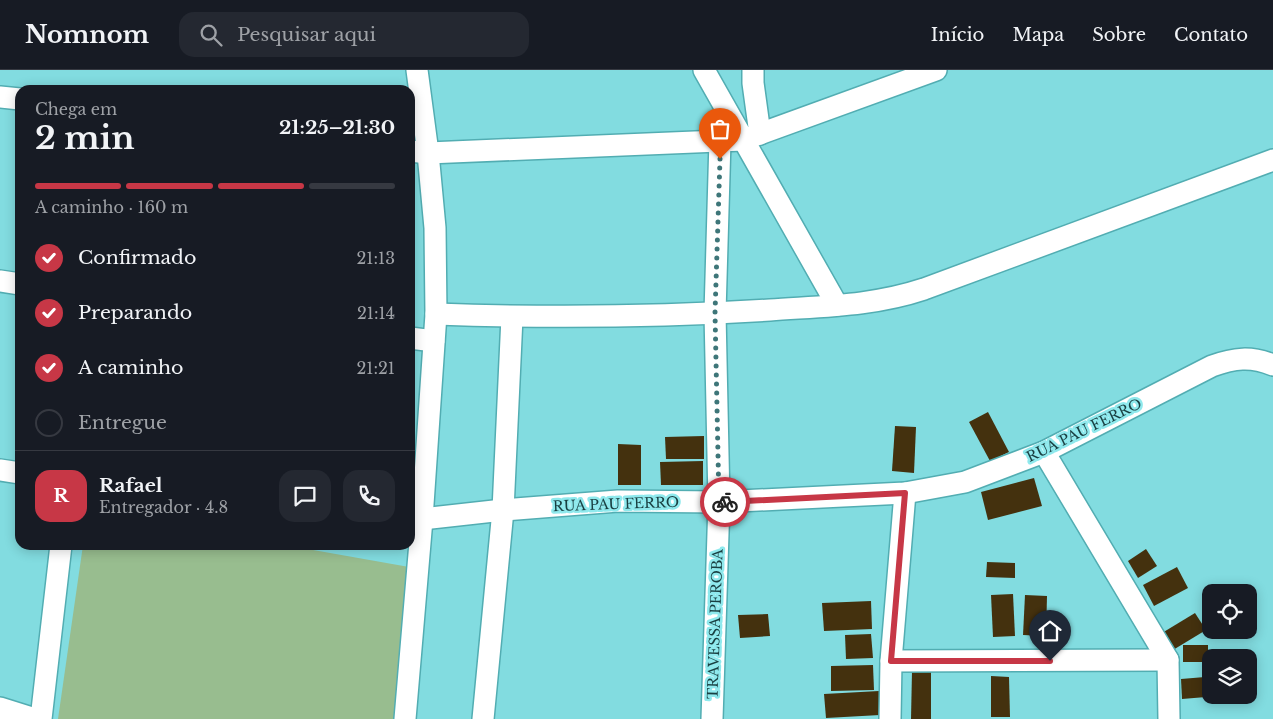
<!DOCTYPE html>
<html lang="pt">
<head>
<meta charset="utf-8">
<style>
  body { margin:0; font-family:"Libre Baskerville",serif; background:#242831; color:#f1f3f6; height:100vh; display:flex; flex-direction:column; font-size:19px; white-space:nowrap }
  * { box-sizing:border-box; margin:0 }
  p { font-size:16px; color:#9ea1a6 }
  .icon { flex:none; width:28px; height:28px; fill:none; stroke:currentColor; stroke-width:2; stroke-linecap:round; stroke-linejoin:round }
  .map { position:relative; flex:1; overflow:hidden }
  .panel { position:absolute; left:15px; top:15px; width:400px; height:465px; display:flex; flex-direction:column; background:#171b24; border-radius:15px; box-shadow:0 2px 12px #0003 }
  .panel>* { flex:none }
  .buttons { position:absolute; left:1202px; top:514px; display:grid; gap:10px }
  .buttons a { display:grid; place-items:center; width:55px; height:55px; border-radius:10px; background:#171b24; box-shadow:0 2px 12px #0003; font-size:25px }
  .pin { position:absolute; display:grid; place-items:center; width:42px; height:42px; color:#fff; margin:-51px -21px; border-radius:50% 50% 50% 0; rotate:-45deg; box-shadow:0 0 5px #0007 }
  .pin .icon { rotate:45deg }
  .courier { position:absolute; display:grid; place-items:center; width:50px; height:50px; margin:-25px; border:4px solid #c73746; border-radius:50%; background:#fff; color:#222; box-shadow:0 1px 6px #0007 }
  .head em { font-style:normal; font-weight:800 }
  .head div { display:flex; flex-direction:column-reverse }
  .head { display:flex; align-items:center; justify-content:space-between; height:85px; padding:0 20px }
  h1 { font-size:32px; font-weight:800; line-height:38px }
  .bar { display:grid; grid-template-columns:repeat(4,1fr); gap:8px 5px; align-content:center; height:60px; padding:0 20px }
  .bar i { height:6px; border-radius:4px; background:#363941 }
  .bar .active { background:#c73746 }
  .bar p { grid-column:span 4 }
  .line { display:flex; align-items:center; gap:12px; padding:0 20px; border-top:1px solid #363941 }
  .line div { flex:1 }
  .round { display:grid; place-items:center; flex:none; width:52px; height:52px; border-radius:15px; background:#242831 }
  ol { padding:0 20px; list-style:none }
  li { display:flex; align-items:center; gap:15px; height:55px }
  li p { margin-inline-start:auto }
  li .icon { padding:5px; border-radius:50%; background:#c73746; color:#fff; stroke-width:4 }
  li:last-child { color:#9ea1a6 }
  li i { width:28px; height:28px; border:2px solid #363941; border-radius:50% }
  header { display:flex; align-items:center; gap:30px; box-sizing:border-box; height:70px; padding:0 25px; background:#171b24; border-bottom:1px solid #363941 }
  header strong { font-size:24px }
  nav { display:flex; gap:28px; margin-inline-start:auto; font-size:18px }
  .search { width:350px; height:45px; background:#242831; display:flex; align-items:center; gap:12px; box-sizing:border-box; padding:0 18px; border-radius:15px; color:#9ea1a6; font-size:19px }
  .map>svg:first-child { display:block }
  .green { fill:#98bd8f }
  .building { fill:#44310e }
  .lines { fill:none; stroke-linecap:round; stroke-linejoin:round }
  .street-casing { stroke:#52adb2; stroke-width:24 }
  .street { stroke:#fff; stroke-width:21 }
  .done { stroke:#3e7679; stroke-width:5; stroke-dasharray:0 9 }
  .route { stroke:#c73746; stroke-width:6 }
  .labels { text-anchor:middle; stroke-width:5; stroke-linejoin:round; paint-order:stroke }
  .street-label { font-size:14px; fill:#193f41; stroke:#8fe9ed }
</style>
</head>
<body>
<header>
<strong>Nomnom</strong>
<div class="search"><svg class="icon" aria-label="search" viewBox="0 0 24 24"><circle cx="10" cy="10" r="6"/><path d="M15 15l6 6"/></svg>Pesquisar aqui</div>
<nav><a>Início</a><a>Mapa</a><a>Sobre</a><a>Contato</a></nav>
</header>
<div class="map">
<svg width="1273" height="649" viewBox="0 0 1273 649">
  <rect width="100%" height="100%" fill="#82dce0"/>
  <!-- green -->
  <polygon class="green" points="83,475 285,475 426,500 409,649 58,649"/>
  <!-- building -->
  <g class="building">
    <polygon points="988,342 1009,382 990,391 969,352"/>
    <polygon points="895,356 916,357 914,403 892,401"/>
    <polygon points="704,366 704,389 666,389 665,367"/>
    <polygon points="618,374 641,375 641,415 618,415"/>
    <polygon points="703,391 703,415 661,415 660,392"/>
    <polygon points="1034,408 1042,436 988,450 981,422"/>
    <polygon points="1146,479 1157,496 1138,508 1128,491"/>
    <polygon points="987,492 1015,493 1015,508 986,507"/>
    <polygon points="1177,497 1188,518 1154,536 1143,515"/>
    <polygon points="1013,524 1015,566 993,567 991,525"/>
    <polygon points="1025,525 1047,526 1046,566 1023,565"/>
    <polygon points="871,531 872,559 824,561 822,533"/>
    <polygon points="1195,543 1206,560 1173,580 1162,563"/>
    <polygon points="768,544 770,566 740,568 738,545"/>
    <polygon points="871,564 873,588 846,589 845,565"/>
    <rect x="1183" y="575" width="25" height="17"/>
    <polygon points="873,595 874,620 831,621 831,596"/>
    <polygon points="912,601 931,602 931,649 911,649"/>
    <polygon points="991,606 1009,607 1010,647 991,647"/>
    <polygon points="1205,607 1206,627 1182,629 1181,609"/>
    <polygon points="879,621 880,645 826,648 824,624"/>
  </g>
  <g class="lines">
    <!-- street casing -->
    <g class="street-casing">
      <g id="street">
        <polyline points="704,0 837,235"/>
        <polyline points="753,0 753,13 760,64"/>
        <polyline points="0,27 20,29"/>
        <polyline points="410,81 428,83 743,70 936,0"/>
        <polyline points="0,211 20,214"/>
        <path d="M436 244C547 248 659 247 770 240 824 236 873 236 924 219L1273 90"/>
        <polyline points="410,268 434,271"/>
        <polyline points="1044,382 1168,590 1169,649"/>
        <polyline points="0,400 20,403"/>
        <path d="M410 448 422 449 503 440 618 431 719 432 905 423 965 412 1044 382 1212 296C1234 288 1251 286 1273 295"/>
        <polyline points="891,591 1168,590"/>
        <polyline points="0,638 35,649"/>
        <polyline points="41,649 61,475"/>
        <polyline points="405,649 422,449 436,244 435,158 428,83 417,0"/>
        <polyline points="483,649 503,440 512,247"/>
        <polyline points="712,649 719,432 715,243 720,70"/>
        <polyline points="890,649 891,591 905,423"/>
      </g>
    </g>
    <!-- street -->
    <use href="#street" class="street"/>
  </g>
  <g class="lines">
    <!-- done -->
    <polyline class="done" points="720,89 715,243 719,432 725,432"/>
    <!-- route -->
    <polyline class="route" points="725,432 905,423 891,591 1050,591"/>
  </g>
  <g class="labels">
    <!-- street labels -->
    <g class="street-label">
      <text transform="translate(1084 360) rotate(-26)" y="5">RUA PAU FERRO</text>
      <text transform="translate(616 434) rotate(-2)" y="5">RUA PAU FERRO</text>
      <text transform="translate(715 554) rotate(-88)" y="5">TRAVESSA PEROBA</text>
    </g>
  </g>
</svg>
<div class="buttons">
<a><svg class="icon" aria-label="locate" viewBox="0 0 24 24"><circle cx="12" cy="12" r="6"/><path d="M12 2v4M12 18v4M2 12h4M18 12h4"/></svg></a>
<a><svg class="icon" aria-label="layers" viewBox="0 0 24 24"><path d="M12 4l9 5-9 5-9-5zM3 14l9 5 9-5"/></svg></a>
</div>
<div class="pin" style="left:720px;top:89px;background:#ea580c"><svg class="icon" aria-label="bag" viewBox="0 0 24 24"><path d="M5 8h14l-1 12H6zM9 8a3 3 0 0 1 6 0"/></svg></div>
<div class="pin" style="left:1050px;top:591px;background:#1f2937"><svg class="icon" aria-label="home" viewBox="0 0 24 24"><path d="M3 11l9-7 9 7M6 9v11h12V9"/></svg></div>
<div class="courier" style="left:725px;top:432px"><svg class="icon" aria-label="bike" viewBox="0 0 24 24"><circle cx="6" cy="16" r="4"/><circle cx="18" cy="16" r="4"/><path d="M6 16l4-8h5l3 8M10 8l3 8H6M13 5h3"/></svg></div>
<section class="panel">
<div class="head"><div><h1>2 min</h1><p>Chega em</p></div><em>21:25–21:30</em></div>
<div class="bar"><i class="active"></i><i class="active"></i><i class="active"></i><i></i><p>A caminho · 160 m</p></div>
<ol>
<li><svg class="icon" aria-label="check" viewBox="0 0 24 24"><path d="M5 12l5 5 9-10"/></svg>Confirmado<p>21:13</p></li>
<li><svg class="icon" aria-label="check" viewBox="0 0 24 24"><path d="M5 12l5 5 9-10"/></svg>Preparando<p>21:14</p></li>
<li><svg class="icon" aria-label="check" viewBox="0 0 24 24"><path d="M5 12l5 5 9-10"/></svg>A caminho<p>21:21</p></li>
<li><i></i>Entregue</li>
</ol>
<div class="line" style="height:90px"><b class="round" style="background:#c73746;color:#fff">R</b><div><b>Rafael</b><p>Entregador · 4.8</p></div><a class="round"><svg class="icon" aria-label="chat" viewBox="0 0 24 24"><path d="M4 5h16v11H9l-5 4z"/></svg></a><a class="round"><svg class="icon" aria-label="phone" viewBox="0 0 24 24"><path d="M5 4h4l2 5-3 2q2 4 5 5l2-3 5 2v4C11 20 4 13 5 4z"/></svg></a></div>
</section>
</div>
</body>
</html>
